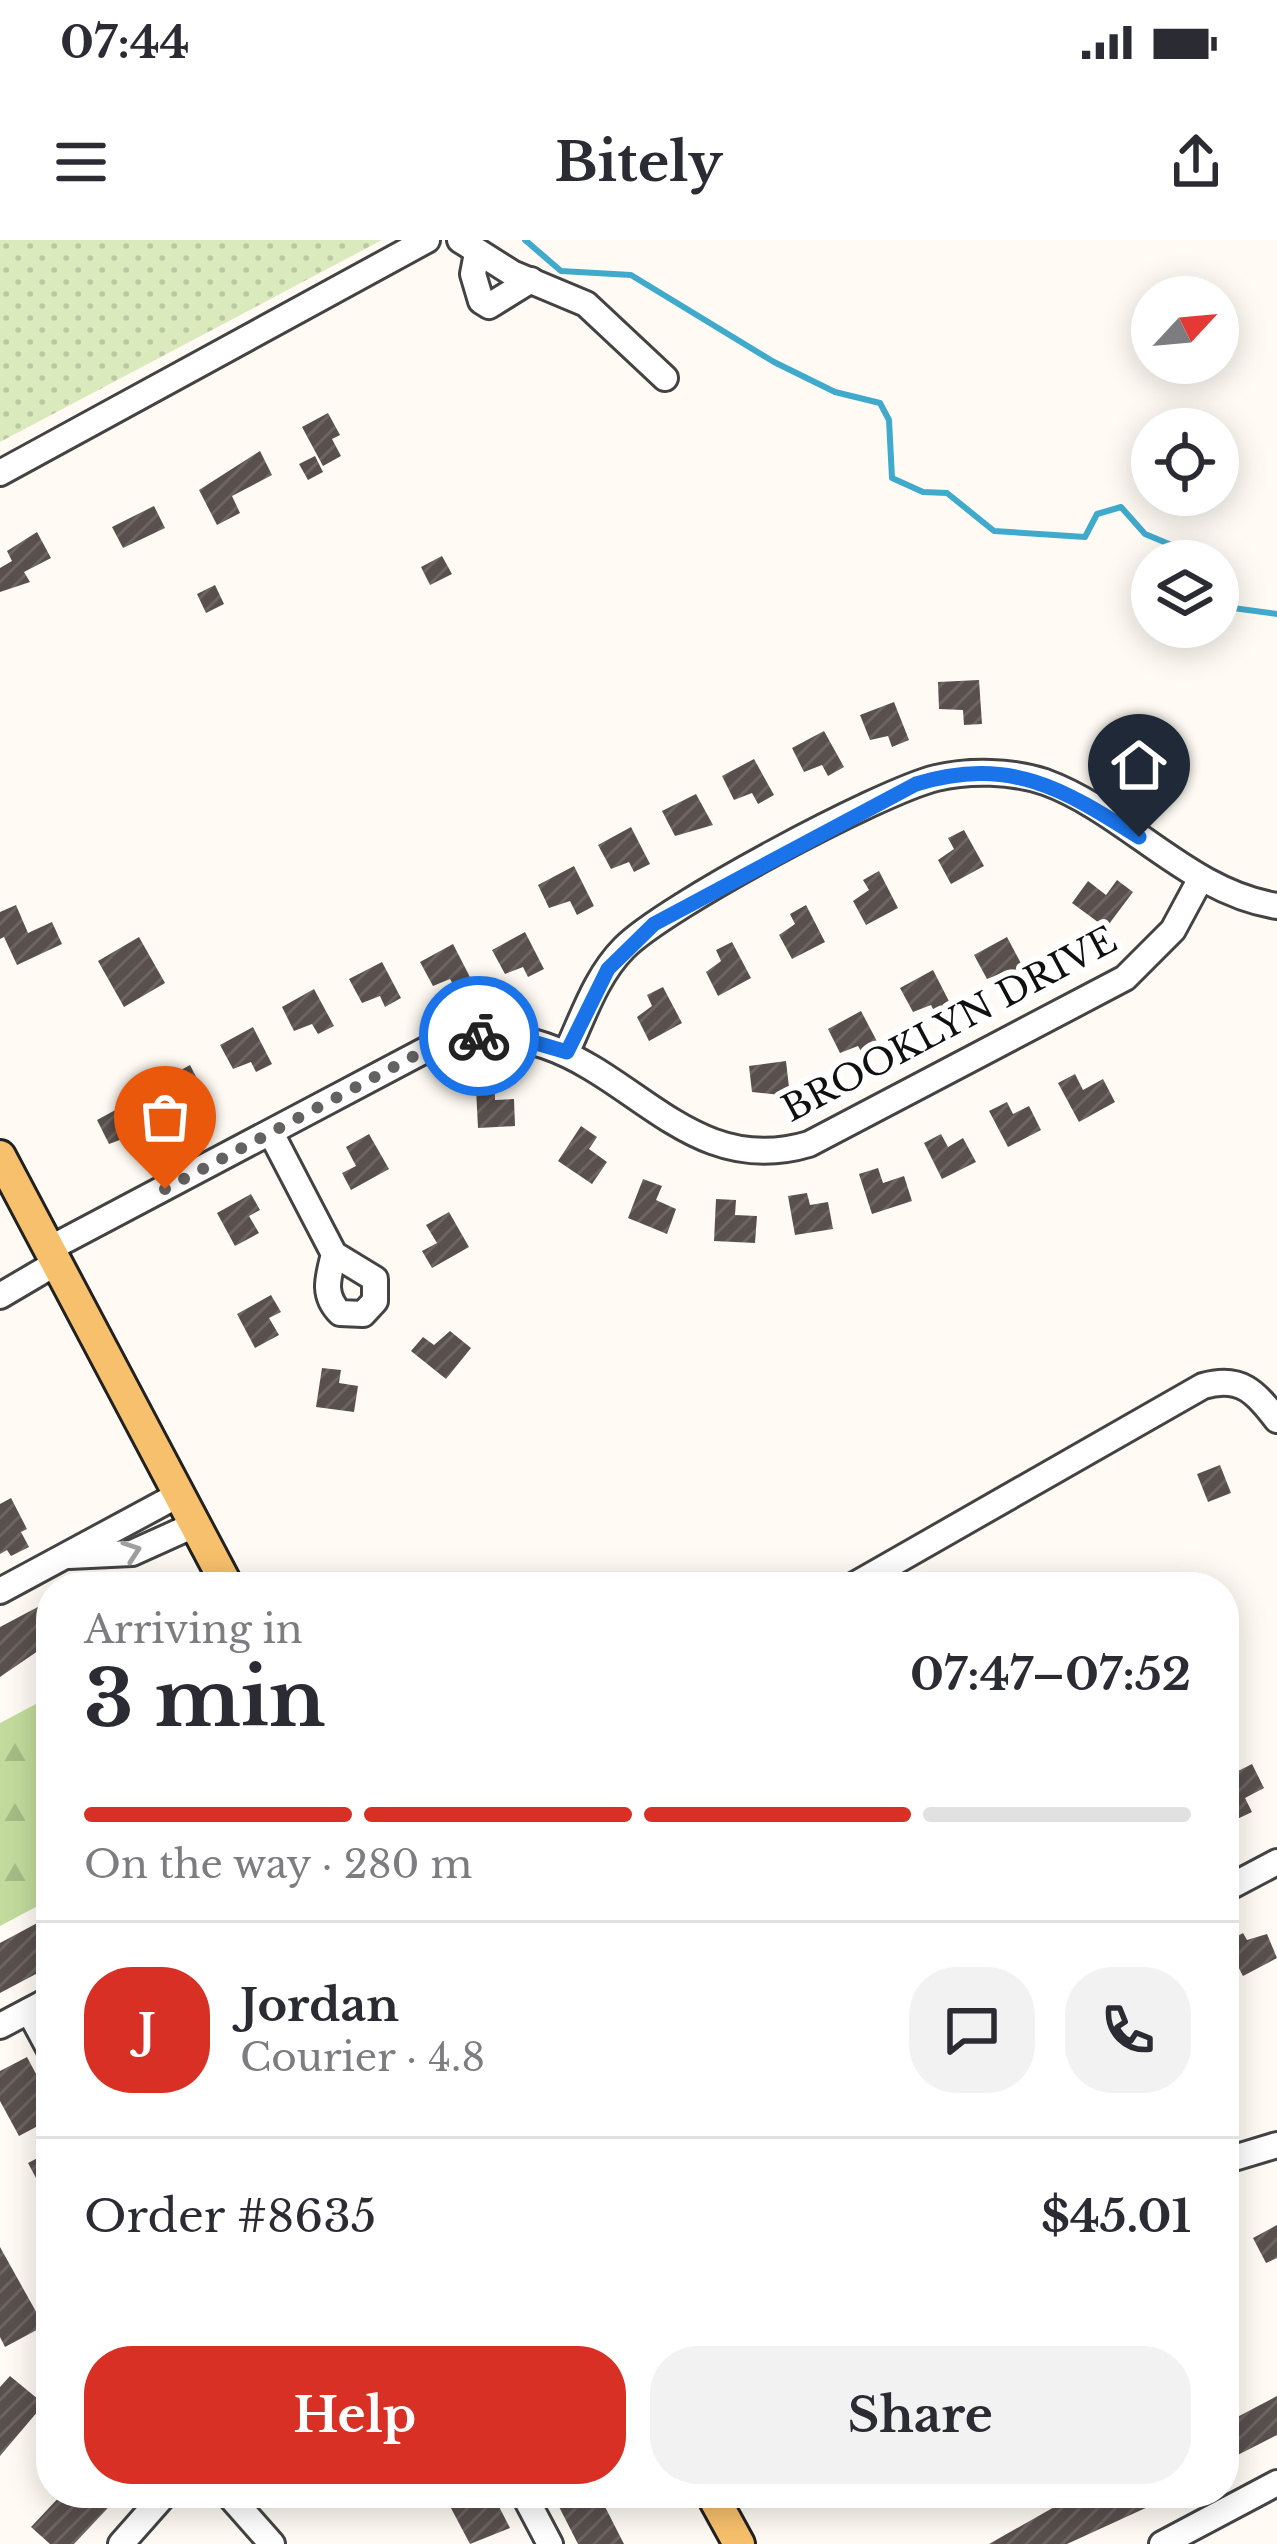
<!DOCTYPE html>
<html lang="en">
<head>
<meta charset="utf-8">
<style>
  body { margin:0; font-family:"Libre Baskerville",serif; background:#f2f2f3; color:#2b2b33; height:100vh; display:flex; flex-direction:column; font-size:45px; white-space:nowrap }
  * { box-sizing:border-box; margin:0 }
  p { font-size:39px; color:#7c7c81 }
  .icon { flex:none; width:66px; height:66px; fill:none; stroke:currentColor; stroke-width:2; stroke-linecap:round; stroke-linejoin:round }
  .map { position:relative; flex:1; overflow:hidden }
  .details { position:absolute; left:36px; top:1332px; width:1203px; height:936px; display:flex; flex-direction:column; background:#fff; border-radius:48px; box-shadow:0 6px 30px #0003 }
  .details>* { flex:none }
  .needle { width:78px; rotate:64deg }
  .buttons { position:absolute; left:1131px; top:36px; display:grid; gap:24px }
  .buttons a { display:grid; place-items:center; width:108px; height:108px; border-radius:50%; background:#fff; box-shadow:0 6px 30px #0003; font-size:60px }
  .pin { position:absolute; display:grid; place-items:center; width:102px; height:102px; color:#fff; margin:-123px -51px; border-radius:50% 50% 50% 0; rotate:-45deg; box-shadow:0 0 12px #0007 }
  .pin .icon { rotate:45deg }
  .courier { position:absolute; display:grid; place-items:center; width:120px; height:120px; margin:-60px; border:9px solid #1a73e8; border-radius:50%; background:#fff; color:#222; box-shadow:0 3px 15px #0007 }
  .summary em { font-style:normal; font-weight:700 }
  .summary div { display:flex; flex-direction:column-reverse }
  .summary { display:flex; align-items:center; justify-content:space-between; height:204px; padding:0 48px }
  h1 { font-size:78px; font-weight:700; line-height:90px }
  .bar { display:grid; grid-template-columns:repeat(4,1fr); gap:18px 12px; align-content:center; height:144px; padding:0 48px }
  .bar i { height:15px; border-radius:9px; background:#e1e1e2 }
  .bar .active { background:#d93025 }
  .bar p { grid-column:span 4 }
  .line { display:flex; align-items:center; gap:30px; padding:0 48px; border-top:3px solid #e1e1e2 }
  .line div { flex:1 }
  .round { display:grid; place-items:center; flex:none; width:126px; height:126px; border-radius:48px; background:#f2f2f3 }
  .button { display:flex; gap:24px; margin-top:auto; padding:24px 48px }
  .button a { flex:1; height:138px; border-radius:48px; background:#d93025; color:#fff; font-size:48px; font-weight:700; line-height:138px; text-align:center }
  .button a+a { background:#f2f2f3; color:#2b2b33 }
  .status { display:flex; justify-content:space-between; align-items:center; height:84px; padding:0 60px; background:#fff; direction:ltr }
  .status svg { height:33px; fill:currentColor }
  header { display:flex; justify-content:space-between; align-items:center; height:156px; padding:0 48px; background:#fff; font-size:54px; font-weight:700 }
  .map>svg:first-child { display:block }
  .grass { fill:url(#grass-dots) }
  .forest { fill:url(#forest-firs) }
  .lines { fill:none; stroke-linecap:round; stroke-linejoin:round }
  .stream { stroke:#40aacc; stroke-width:6 }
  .building { fill:url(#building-hatch) }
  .minor-casing { stroke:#434343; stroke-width:30 }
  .major-casing { stroke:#212121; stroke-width:36 }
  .minor { stroke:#fff; stroke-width:24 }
  .major { stroke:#f7c06c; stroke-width:30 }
  .oneway { stroke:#9f9f9f }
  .done { stroke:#646260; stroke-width:12; stroke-dasharray:0 21.6 }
  .route { stroke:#1a73e8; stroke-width:15 }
  .labels { text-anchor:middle; stroke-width:12; stroke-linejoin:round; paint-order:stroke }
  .street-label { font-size:36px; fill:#101010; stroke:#fff }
</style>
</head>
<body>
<div class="status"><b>07:44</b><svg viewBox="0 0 49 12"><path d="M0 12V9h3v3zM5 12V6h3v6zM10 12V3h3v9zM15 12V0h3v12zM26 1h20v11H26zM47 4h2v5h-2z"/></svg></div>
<header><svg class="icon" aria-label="menu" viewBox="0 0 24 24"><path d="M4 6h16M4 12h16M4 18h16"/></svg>Bitely<svg class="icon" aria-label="share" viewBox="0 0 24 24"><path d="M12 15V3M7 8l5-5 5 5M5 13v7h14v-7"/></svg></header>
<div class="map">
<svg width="1277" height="2304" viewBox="0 0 1277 2304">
  <defs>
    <pattern id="grass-dots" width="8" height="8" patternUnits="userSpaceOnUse" patternTransform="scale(3)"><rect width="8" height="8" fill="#dbeabd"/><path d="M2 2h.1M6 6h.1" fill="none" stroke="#bbc8a1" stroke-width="1.8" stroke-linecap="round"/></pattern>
    <pattern id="forest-firs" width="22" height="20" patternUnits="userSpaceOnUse" patternTransform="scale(3)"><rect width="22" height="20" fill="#c2db9c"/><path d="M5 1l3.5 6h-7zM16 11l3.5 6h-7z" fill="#a6bb85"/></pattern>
    <pattern id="building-hatch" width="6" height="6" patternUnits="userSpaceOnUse" patternTransform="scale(3)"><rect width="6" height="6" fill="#59504d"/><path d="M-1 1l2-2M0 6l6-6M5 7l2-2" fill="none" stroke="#6c6562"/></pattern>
  </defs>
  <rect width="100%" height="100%" fill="#fffbf4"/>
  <!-- grass -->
  <polygon class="grass" points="0,0 382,0 0,202"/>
  <!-- forest -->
  <polygon class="forest" points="51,1456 51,1659 0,1686 0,1483"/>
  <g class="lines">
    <!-- stream -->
    <g class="stream">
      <polyline points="525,0 561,31 631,35 774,122 835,152 880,163 889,180 892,238 923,252 947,253 994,291 1085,297 1097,274 1121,267 1145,294 1181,309 1189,321"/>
      <polyline points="1218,366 1277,374"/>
    </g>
  </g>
  <!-- building -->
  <g class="building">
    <polygon points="328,173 340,195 332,199 341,216 323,226 302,187"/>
    <polygon points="260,211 272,235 232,256 240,273 217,285 199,250"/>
    <polygon points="315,216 323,232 308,240 299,224"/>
    <polygon points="154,266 165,288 123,308 112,287"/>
    <polygon points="37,292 51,318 24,332 30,342 0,352 0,328 12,321 7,311"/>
    <polygon points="442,316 452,334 430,345 421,327"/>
    <polygon points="215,345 224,364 206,373 197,354"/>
    <polygon points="979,440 982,484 964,485 963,470 939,469 938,442"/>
    <polygon points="894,462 909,500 892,507 888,496 870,500 860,475"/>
    <polygon points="824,491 844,527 828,536 822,525 804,532 792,508"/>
    <polygon points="754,519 774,555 758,564 752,553 734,560 722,536"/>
    <polygon points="696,554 713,585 675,596 662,571"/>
    <polygon points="631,587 650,624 634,632 629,622 611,629 598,605"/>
    <polygon points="964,590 984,626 951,644 938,620 954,609 948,598"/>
    <polygon points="574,626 594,666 577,675 570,661 549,668 538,645"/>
    <polygon points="879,631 898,668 866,685 853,661 869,650 863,640"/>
    <polygon points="1117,640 1133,652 1106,688 1072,663 1088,641 1106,655"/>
    <polygon points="16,665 28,693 52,682 62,704 17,725 4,697 0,699 0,672"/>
    <polygon points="806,665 825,702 792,719 779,695 795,684 790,674"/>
    <polygon points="525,692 544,729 528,737 523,727 505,734 492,710"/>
    <polygon points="139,697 165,743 124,767 98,721"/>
    <polygon points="1007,697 1026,733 1010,741 1005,732 987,739 974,715"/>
    <polygon points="732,702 751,738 718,756 706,732 721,721 716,710"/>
    <polygon points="453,704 472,741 456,749 450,739 433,746 420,722"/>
    <polygon points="382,722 401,758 385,767 380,756 362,763 349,739"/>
    <polygon points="933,730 952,767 936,775 931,765 913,772 900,748"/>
    <polygon points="663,747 682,783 649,801 637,777 652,766 647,755"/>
    <polygon points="314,749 334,786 318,794 312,784 294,791 282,767"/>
    <polygon points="861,771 880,807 864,816 858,806 840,813 828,789"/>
    <polygon points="253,787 272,824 256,832 251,822 233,829 220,805"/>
    <polygon points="786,821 790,856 752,852 749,826"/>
    <polygon points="190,825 209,862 193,870 187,860 170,867 157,843"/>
    <polygon points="1075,834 1083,850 1103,839 1115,862 1079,882 1058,843"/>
    <polygon points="495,848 495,860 514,859 515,886 478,888 476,849"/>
    <polygon points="132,861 151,899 134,908 128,897 109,904 97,880"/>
    <polygon points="1007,862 1013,874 1029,866 1041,890 1008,907 989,871"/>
    <polygon points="581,886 597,897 589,909 607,922 592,944 558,921"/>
    <polygon points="369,894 389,929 351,950 342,933 356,926 346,907"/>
    <polygon points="941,894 948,907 963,898 976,922 942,939 924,903"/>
    <polygon points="878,928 883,943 904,936 912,961 872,974 859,934"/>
    <polygon points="643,939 662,946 656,960 676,969 667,994 628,978"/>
    <polygon points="807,953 810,965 828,962 833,989 795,995 788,956"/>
    <polygon points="251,954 260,970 249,976 259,993 235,1006 217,973"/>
    <polygon points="716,959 736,960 735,975 757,976 755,1003 714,1001"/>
    <polygon points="449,972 469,1007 432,1028 422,1011 437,1003 426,985"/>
    <polygon points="271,1055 281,1072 269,1078 279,1095 255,1108 237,1074"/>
    <polygon points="450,1091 471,1108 446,1139 411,1111 423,1097 434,1105"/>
    <polygon points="322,1128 341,1130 339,1143 358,1146 354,1172 316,1167"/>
    <polygon points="1220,1225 1231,1253 1208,1262 1197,1234"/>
    <polygon points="11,1258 27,1289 21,1292 29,1307 11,1316 7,1310 0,1314 0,1264"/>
    <polygon points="51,1360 51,1402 0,1437 0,1387"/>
    <polygon points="1252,1524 1264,1548 1245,1558 1252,1572 1235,1580 1224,1559 1224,1538"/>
    <polygon points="41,1681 51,1699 51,1726 0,1753 0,1703"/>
    <polygon points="1243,1693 1247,1700 1267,1694 1277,1718 1243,1736 1225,1702"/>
    <polygon points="27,1817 51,1862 51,1879 19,1896 0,1861 0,1831"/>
    <polygon points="51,1911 51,1966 28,1923"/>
    <polygon points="1277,1985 1277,2018 1266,2023 1253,1998"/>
    <polygon points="0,2007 44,2086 5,2107 0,2097"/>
    <polygon points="10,2136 44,2164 0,2216 0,2147"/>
    <polygon points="1277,2156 1277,2195 1224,2222 1224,2184"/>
    <polygon points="63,2253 122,2253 74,2304 50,2304 31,2287"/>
    <polygon points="443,2253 492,2253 510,2288 470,2304"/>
    <polygon points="552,2253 598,2253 624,2304 578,2304"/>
    <polygon points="1079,2253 1143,2253 1150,2266 1067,2304 989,2304"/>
  </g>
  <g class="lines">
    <!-- minor casing -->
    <g class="minor-casing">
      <g id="minor">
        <polyline points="460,0 512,33 586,64 665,138"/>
        <polyline points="477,13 473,34 481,61 489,66 531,40"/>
        <polyline points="0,233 427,0"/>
        <path d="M567 811C583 777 596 736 624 708 664 667 879 552 936 538 970 530 1012 531 1045 542 1127 572 1188 652 1277 666"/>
        <path d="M271 893 334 1014 375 1039V1061L363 1074 340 1073C322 1055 328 1038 334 1014"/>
        <path d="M49 1009 431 807C604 750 656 950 809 904L1125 738 1173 690 1201 638"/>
        <polyline points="0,1056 56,1023"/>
        <polyline points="69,1316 132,1313 194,1285"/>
        <path d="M851 1347 1203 1146C1241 1135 1255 1152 1277 1180"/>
        <polyline points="0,1351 178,1255"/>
        <polyline points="1224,1650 1277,1622"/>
        <polyline points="29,1771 51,1812"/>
        <polyline points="0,1786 51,1759"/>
        <polyline points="1224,1921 1277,1905"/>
        <polyline points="227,2253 272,2304"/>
        <polyline points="523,2253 550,2304"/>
        <polyline points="121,2304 166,2253"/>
        <polyline points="1162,2304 1277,2243"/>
      </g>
    </g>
    <!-- major casing -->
    <g class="major-casing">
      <g id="major">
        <polyline points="0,916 228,1347"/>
        <polyline points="711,2253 739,2304"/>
      </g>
    </g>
    <!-- minor -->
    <use href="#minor" class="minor"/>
    <!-- major -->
    <use href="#major" class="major"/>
  </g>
  <!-- one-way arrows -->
  <defs><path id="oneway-chevron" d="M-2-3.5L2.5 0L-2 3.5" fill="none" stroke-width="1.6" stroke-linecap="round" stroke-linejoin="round" transform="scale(3)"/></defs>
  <use class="oneway" href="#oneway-chevron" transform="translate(132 1311) rotate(-19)"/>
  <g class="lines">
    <!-- done -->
    <polyline class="done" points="165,949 431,807 479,796"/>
    <!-- route -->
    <path class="route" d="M479 796 526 800 567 812 608 729 654 684 916 544C1010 516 1062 548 1139 597"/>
  </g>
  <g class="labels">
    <!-- street labels -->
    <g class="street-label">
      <text transform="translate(949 784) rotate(-28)" y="13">BROOKLYN DRIVE</text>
    </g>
  </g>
</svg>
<div class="buttons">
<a><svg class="needle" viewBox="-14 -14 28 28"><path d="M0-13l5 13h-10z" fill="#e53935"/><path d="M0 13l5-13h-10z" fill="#7c7c81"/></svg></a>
<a><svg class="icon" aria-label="locate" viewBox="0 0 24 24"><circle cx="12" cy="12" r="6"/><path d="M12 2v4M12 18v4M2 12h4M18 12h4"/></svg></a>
<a><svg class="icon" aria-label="layers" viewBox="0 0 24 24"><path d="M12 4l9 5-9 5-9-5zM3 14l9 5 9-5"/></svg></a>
</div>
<div class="pin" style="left:165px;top:949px;background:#ea580c"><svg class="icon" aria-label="bag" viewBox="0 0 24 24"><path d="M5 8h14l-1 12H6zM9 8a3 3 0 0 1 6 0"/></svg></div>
<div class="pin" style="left:1139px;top:597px;background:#1f2937"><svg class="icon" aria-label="home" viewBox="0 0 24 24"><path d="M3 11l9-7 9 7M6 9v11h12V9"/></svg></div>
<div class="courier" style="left:479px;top:796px"><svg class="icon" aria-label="bike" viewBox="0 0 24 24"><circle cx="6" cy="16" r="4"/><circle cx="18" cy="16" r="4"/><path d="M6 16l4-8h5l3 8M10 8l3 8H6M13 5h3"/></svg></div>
<section class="details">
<div class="summary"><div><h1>3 min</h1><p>Arriving in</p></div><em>07:47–07:52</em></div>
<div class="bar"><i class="active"></i><i class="active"></i><i class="active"></i><i></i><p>On the way · 280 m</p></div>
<div class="line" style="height:216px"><b class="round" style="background:#d93025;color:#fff">J</b><div><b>Jordan</b><p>Courier · 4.8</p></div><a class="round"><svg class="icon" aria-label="chat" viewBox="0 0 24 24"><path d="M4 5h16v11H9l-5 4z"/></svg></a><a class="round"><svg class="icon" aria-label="phone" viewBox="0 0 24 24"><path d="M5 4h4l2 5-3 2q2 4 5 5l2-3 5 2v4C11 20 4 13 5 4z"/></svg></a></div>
<div class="line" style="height:156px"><div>Order #8635</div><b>$45.01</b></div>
<div class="button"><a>Help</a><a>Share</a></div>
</section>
</div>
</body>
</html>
